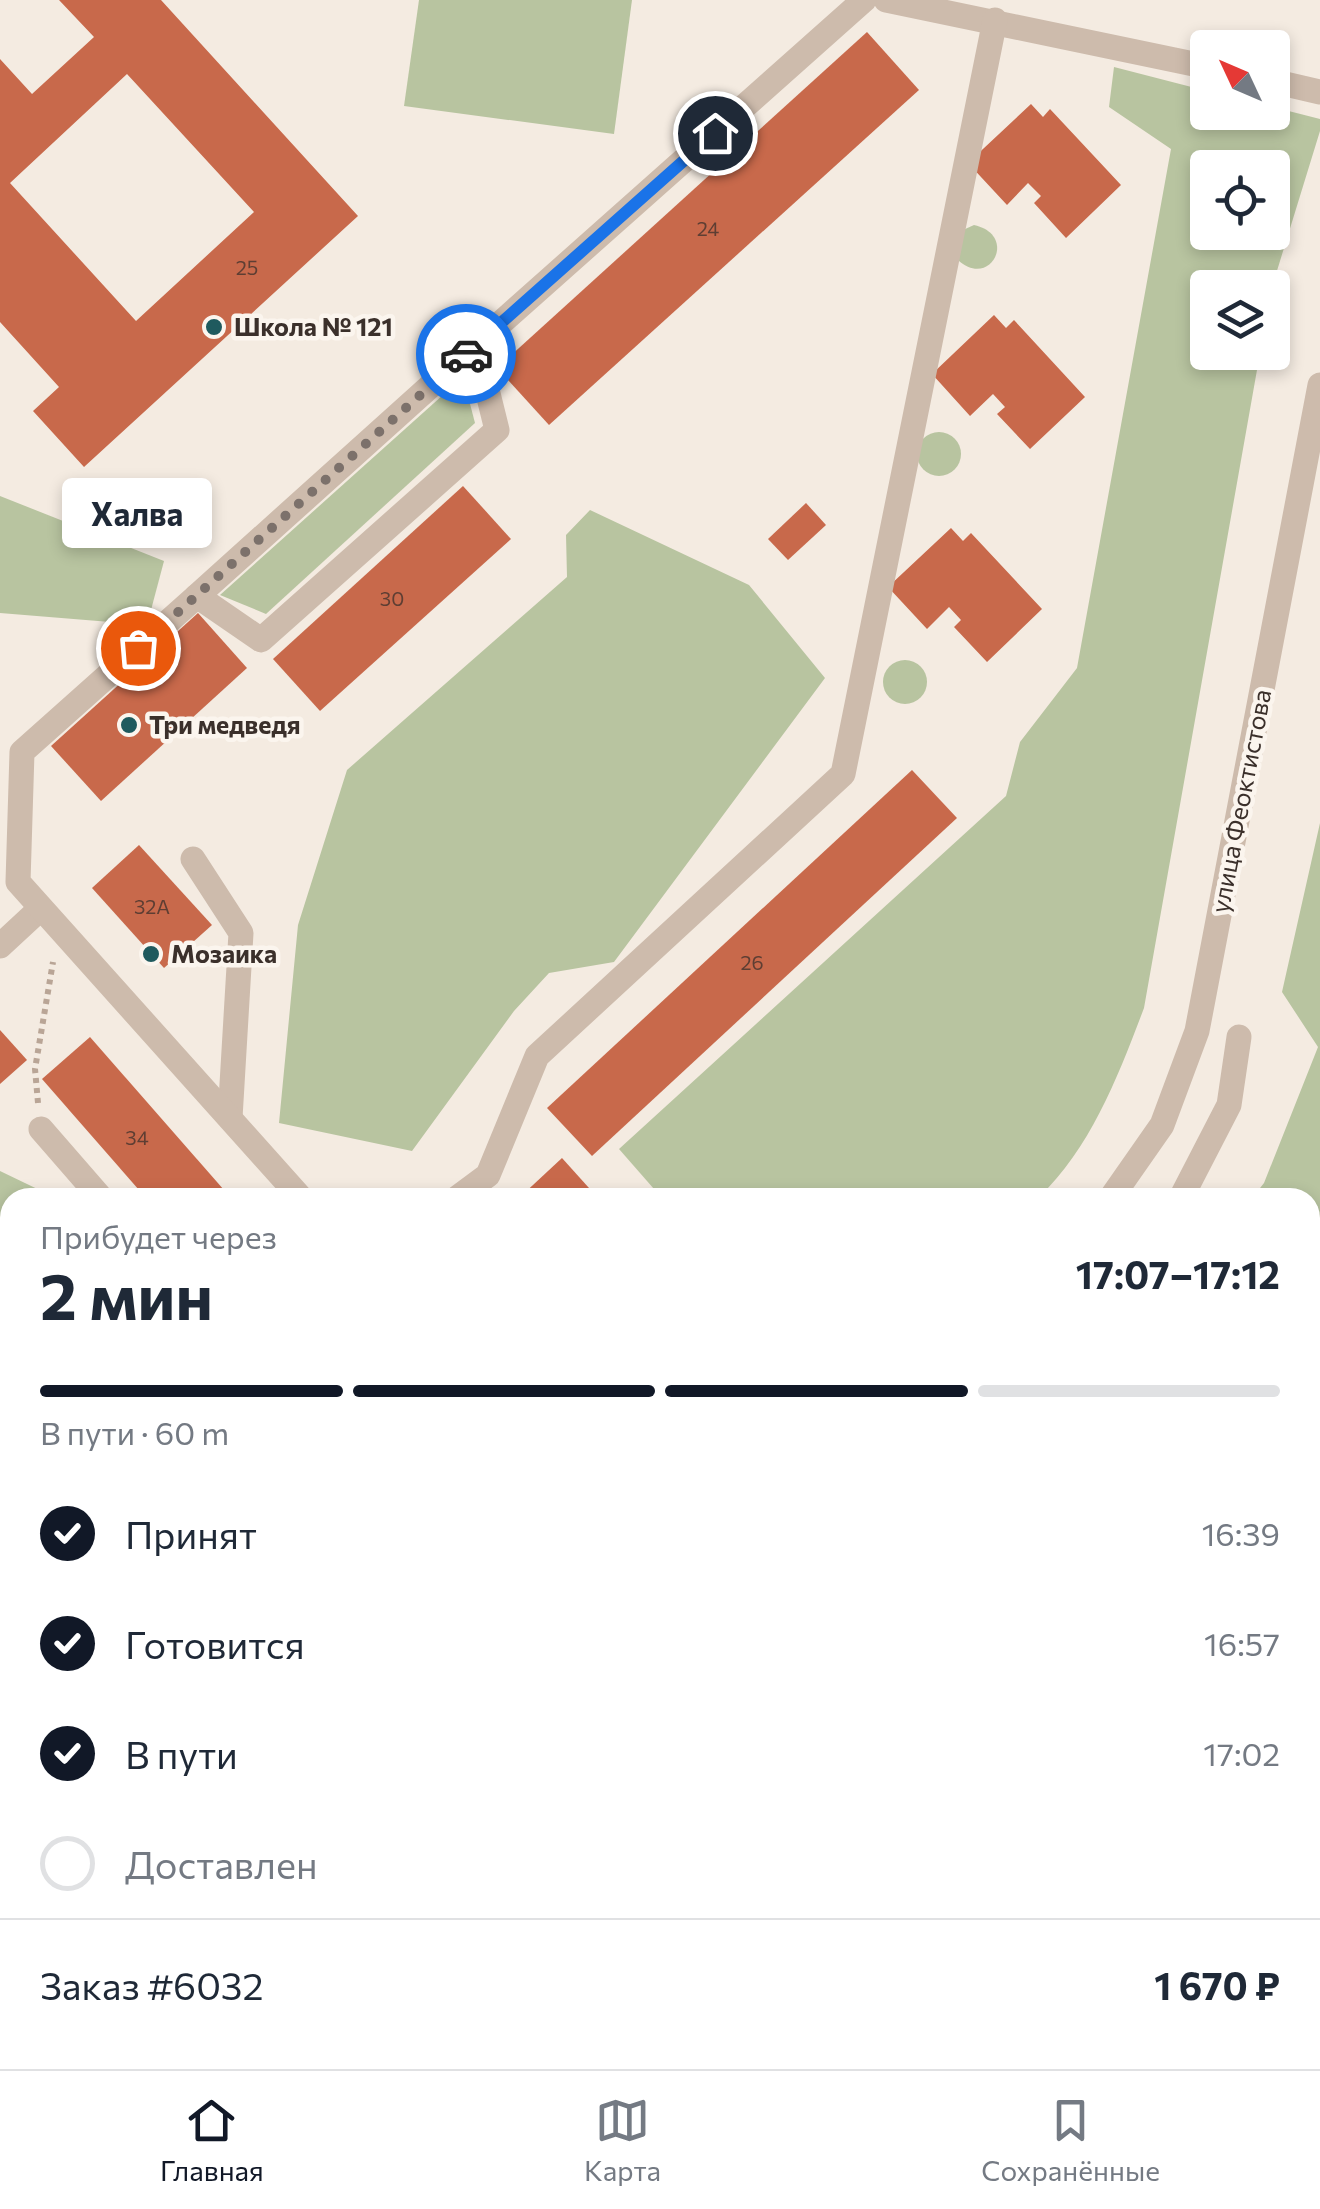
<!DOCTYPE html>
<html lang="ru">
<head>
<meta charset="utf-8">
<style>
  body { margin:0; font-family:Commissioner,sans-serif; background:#f2f2f3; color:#1f2937; height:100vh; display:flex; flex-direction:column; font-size:38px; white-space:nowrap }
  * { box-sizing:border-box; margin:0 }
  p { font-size:32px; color:#747a83 }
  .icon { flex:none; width:55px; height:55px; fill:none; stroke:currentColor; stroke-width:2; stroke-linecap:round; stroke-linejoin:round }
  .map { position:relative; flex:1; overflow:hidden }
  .details { position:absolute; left:0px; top:1188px; width:1320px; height:882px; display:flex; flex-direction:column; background:#fff; border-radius:30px 30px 0 0; box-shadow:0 5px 15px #0003 }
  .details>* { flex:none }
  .needle { width:65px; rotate:314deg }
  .controls { position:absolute; left:1190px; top:30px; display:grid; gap:20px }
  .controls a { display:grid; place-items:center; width:100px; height:100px; border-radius:10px; background:#fff; box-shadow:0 5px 15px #0003; font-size:50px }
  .pin { position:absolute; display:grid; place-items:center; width:85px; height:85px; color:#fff; margin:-42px; border:5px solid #fff; border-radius:50%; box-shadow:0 2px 10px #0007 }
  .courier { position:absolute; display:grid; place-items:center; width:100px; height:100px; margin:-50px; border:8px solid #1a73e8; border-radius:50%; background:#fff; color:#222; box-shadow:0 2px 12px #0007 }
  .bubble { position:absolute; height:70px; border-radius:10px; background:#fff; box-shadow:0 5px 15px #0003; font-size:32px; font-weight:700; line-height:70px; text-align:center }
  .head em { font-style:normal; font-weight:700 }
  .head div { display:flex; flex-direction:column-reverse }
  .head { display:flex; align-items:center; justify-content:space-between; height:170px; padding:0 40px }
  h1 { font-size:65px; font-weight:700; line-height:75px }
  .bar { display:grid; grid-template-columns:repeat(4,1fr); gap:15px 10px; align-content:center; height:120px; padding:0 40px }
  .bar i { height:12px; border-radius:8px; background:#e0e1e3 }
  .bar .current { background:#111827 }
  .bar p { grid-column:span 4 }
  .line { display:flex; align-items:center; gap:25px; padding:0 40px; border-top:2px solid #e0e1e3 }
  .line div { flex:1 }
  ol { padding:0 40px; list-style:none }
  li { display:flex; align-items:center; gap:30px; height:110px }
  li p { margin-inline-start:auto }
  li .icon { padding:10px; border-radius:50%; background:#111827; color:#fff; stroke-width:4 }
  li:last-child { color:#747a83 }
  li i { width:55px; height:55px; border:5px solid #e0e1e3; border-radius:50% }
  .tabs { display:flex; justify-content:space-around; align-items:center; height:140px; border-top:2px solid #e0e1e3; background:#fff; font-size:28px; color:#747a83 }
  .tabs a { display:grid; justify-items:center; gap:5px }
  .tabs .current { color:#111827 }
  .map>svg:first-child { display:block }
  .green { fill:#b8c4a0; fill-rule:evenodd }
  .building { fill:#c8694b; fill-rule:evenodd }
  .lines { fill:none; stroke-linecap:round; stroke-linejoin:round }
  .path { stroke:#b9a596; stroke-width:6; stroke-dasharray:5 5; stroke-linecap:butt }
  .minor { stroke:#cdbbac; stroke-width:25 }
  .done { stroke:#7c716b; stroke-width:10; stroke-dasharray:0 18 }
  .route { stroke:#1a73e8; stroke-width:12 }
  .poi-dot { fill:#1f5a5e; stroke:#fbf5ee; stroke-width:4 }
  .labels { text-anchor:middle; stroke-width:9; stroke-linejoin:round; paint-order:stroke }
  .number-label { font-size:20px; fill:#5e3e33 }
  .poi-label { font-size:25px; font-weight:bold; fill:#3b302b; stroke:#fbf5ee; text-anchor:start }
  .street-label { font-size:25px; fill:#3b302b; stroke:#fbf5ee }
</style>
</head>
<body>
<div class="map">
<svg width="1320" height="2069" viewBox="0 0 1320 2069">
  <rect width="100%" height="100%" fill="#f4ebe1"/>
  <!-- green -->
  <g class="green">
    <polygon points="419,0 632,0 614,134 404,106"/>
    <path d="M1114 67 1207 91 1208 112H1272L1273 107 1320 119V131L1272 287 1208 288V352L1260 353 1144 1008C1119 1074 1091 1148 1039 1197H661L619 1149 1006 796 1020 742 1077 668 1171 149 1109 107ZM1208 168H1272V232H1208Z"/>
    <path d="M974 225C1019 235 990 290 958 260L963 230Z"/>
    <polygon points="463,377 475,423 266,614 220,595"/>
    <circle cx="939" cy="454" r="22"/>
    <polygon points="0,496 164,561 147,625 0,613"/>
    <polygon points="590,510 749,585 825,678 614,962 549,973 514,1011 412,1151 279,1123 298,925 347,770 567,577 566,535"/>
    <circle cx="905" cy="682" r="22"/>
    <polygon points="1320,823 1320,1288 1310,1297 1310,1198 1253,1197 1264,1183 1318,1047 1282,992"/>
    <polygon points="0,1171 54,1197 10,1198 10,1543 0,1551"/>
    <polygon points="10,1883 10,2052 0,2061 0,1892"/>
  </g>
  <!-- building -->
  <g class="building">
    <path d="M59 0H161L358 216 84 467 33 411 59 387 0 322V59L32 94 94 37ZM127 74 254 212 136 321 10 183Z"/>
    <polygon points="867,32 919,90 549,425 497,368"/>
    <polygon points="1031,104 1043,117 1050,109 1121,185 1066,238 1034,203 1041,196 1028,183 1007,205 968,163"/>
    <polygon points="994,315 1006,328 1014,320 1085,397 1030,449 997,414 1005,407 993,394 970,416 932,374"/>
    <polygon points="463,486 511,539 320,711 273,659"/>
    <polygon points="806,503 826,525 788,560 768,539"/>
    <polygon points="951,528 963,541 971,533 1042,609 987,662 954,627 961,620 949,607 927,629 888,587"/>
    <polygon points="198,613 247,668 101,801 51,746"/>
    <polygon points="912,770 957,818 592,1156 547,1108"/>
    <polygon points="139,845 212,925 164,968 92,888"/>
    <polygon points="0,1030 27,1060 0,1084"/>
    <polygon points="90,1037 231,1198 146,1198 42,1079"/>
    <polygon points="562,1158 598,1198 519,1198"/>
    <polygon points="1320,1410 1320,1437 1310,1426 1310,1419"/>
    <polygon points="1310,1488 1320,1499 1320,1631 1310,1620"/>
    <polygon points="10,1621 10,1719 0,1729 0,1630"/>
    <polygon points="1310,1701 1320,1712 1320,1844 1310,1833"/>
    <polygon points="1310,1921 1320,1932 1320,2064 1310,2053"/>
    <polygon points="679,2060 785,2060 793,2069 688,2069"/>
    <polygon points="851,2060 900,2060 908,2069 859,2069"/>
    <polygon points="950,2060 1036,2060 1044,2069 959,2069"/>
    <polygon points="1101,2060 1221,2060 1229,2069 1109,2069"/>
  </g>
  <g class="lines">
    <!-- path -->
    <g class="path">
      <polyline points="38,1103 35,1069 53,962"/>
      <polyline points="8,1867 10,1889"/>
      <polyline points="7,2069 17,2060"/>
    </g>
    <!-- minor -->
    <g class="minor">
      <polyline points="886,0 1208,67"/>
      <polyline points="1272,81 1320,92"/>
      <polyline points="197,596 476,345"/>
      <polyline points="193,859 241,933 230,1118"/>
      <polyline points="0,946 40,909"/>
      <polyline points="41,1129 101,1198"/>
      <polyline points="301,1198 18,882 22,752 197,596 261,640 497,430 476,345 864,0"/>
      <polyline points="457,1198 488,1175 537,1056 843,774 995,20"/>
      <polyline points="1111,1198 1162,1125 1197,1031 1320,385"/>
      <polyline points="1181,1198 1229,1105 1239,1037"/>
      <polyline points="0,1585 10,1575"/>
      <polyline points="0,1830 10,1841"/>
      <polyline points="150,2069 160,2060"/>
      <polyline points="602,2069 611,2060"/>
    </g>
  </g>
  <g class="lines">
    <!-- done -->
    <polyline class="done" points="138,648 466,354"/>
    <!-- route -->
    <polyline class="route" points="466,354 715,133"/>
  </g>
  <!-- markers -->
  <g class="poi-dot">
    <circle cx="214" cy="327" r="10"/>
    <circle cx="129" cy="725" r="10"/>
    <circle cx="151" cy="954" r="10"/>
  </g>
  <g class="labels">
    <!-- number labels -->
    <g class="number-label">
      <text x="708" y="236">24</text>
      <text x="247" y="275">25</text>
      <text x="392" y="606">30</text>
      <text x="152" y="914">32А</text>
      <text x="752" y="970">26</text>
      <text x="137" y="1145">34</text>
    </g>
    <!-- poi labels -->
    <g class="poi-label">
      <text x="234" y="336">Школа № 121</text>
      <text x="149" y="734">Три медведя</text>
      <text x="171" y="963">Мозаика</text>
    </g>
    <!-- street labels -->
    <g class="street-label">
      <text transform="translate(1241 801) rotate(-79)" y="9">улица Феоктистова</text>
    </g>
  </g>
</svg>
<div class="controls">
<a><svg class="needle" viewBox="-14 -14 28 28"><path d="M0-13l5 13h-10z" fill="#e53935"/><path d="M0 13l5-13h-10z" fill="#747a83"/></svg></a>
<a><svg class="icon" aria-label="locate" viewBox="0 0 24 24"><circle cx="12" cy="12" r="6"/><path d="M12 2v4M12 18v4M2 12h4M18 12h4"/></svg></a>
<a><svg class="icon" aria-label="layers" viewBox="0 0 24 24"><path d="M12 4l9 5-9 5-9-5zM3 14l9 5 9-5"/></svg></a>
</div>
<div class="pin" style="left:138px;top:648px;background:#ea580c"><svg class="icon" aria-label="bag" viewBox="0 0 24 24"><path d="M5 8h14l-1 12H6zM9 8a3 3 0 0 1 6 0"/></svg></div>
<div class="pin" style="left:715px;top:133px;background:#1f2937"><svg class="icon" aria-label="home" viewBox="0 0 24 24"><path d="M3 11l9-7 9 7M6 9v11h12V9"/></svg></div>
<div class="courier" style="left:466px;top:354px"><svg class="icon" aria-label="car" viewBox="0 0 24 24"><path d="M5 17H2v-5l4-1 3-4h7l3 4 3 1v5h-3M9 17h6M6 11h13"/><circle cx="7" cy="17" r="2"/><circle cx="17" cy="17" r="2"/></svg></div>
<div class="bubble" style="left:62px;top:478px;width:150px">Халва</div>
<section class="details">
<div class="head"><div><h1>2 мин</h1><p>Прибудет через</p></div><em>17:07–17:12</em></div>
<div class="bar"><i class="current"></i><i class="current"></i><i class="current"></i><i></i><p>В пути · 60 m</p></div>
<ol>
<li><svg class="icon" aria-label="check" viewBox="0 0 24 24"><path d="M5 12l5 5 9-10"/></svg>Принят<p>16:39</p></li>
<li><svg class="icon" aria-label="check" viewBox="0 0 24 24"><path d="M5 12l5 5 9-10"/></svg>Готовится<p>16:57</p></li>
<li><svg class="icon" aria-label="check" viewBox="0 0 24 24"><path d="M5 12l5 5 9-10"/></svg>В пути<p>17:02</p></li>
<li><i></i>Доставлен</li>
</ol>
<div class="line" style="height:130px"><div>Заказ #6032</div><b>1 670 ₽</b></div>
</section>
</div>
<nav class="tabs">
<a class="current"><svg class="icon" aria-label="home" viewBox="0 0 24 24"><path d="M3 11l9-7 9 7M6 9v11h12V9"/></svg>Главная</a>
<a><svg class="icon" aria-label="map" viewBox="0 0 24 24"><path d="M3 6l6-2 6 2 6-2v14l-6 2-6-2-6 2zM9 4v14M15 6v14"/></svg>Карта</a>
<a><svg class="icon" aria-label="saved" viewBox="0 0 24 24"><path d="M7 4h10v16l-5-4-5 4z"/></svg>Сохранённые</a>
</nav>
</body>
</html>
